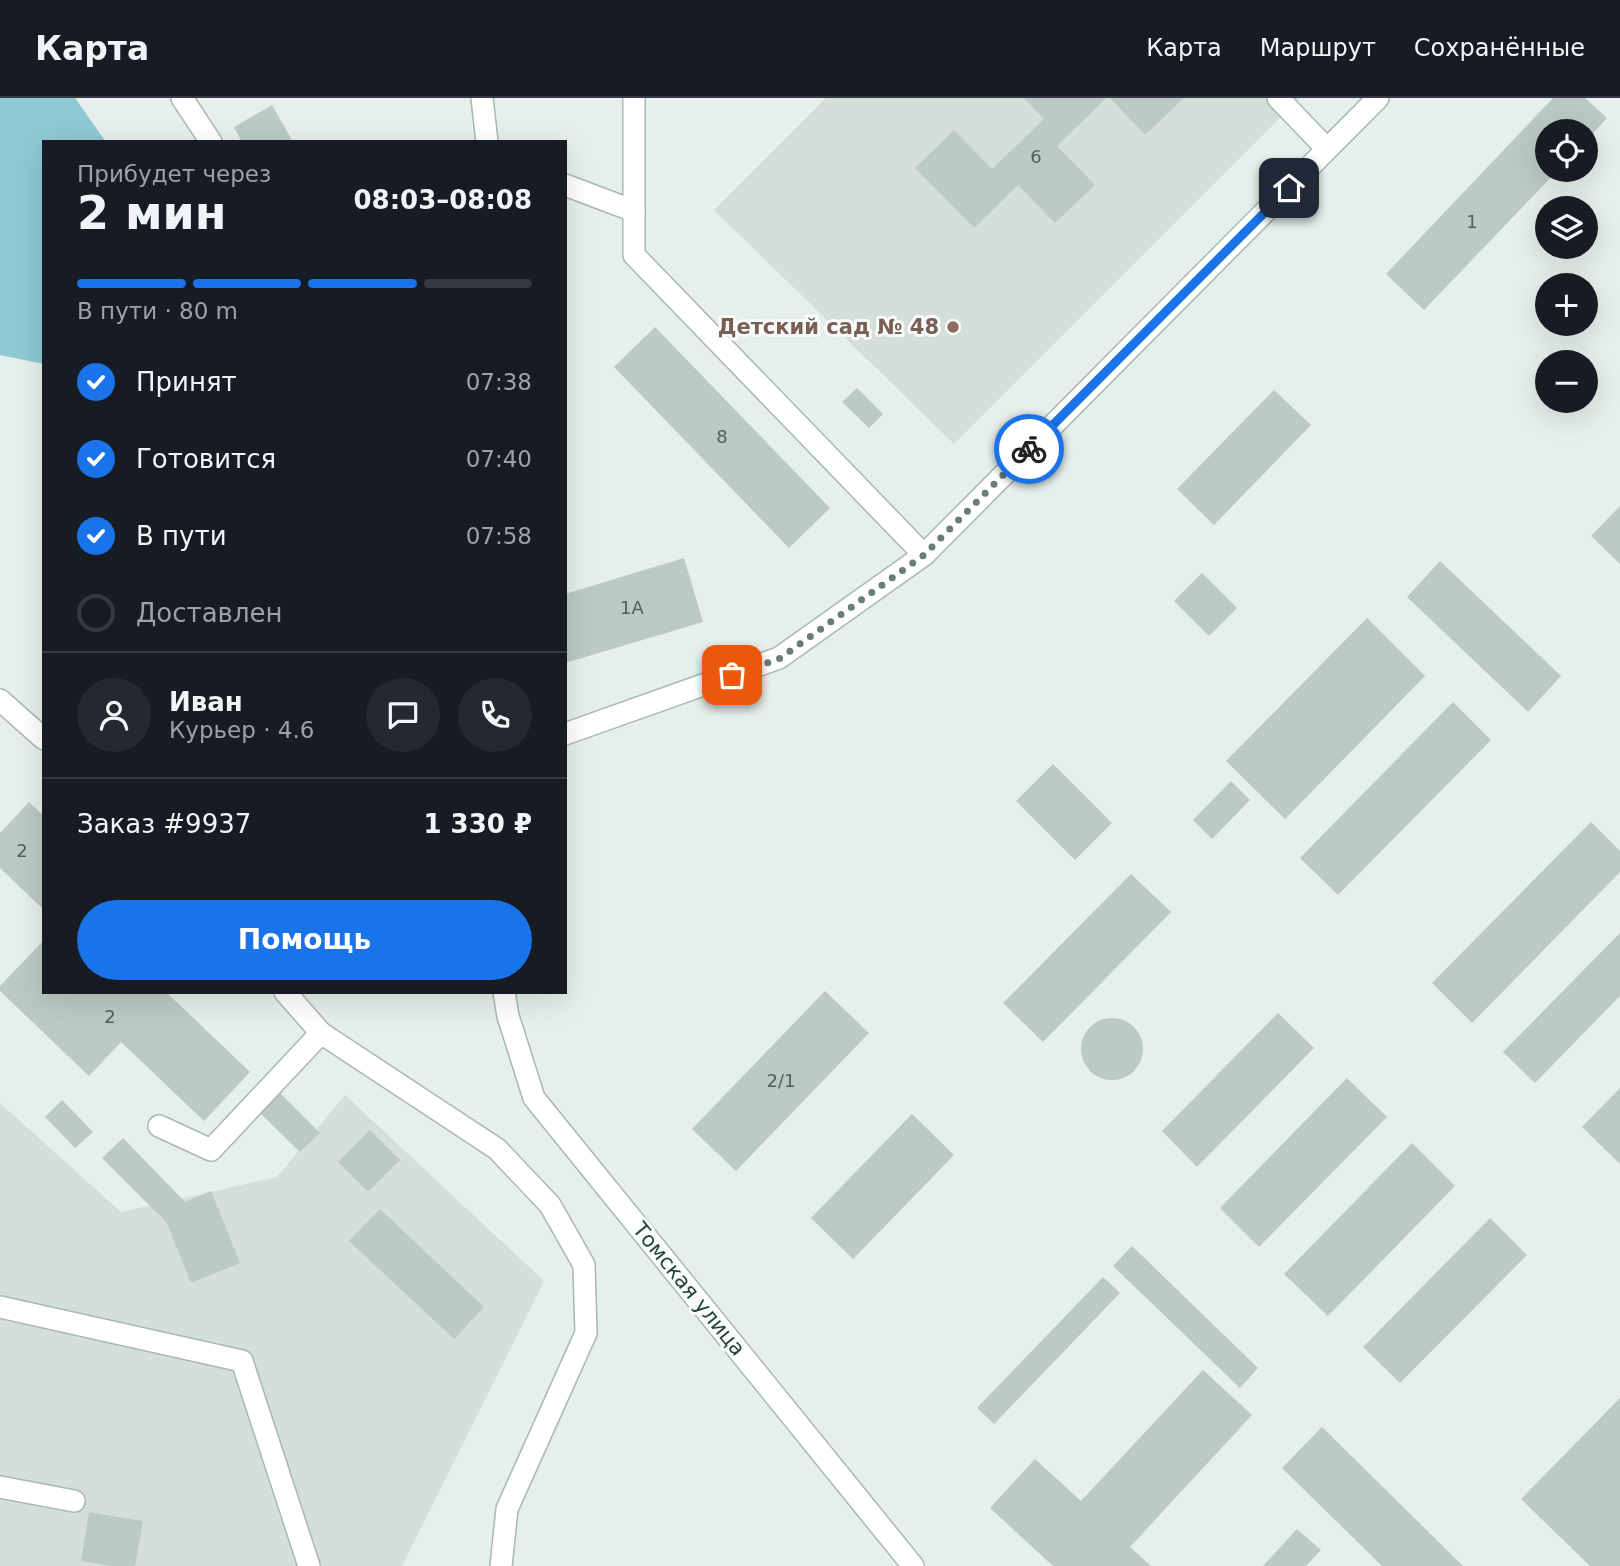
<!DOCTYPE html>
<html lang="ru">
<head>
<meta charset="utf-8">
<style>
  body { margin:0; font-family:"DejaVu Sans",sans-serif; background:#242831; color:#f1f3f6; height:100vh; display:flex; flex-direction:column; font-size:26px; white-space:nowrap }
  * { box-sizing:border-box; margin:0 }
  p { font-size:23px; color:#9ea1a6 }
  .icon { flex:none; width:38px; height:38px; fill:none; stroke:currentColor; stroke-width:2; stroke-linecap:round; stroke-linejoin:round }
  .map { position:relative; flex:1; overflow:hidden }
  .panel { position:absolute; left:42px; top:42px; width:525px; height:854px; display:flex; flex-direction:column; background:#171b24; border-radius:0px; box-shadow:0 7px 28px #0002 }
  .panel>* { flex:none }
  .tools { position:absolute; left:1535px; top:21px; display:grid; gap:14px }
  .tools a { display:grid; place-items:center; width:63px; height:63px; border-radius:50%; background:#171b24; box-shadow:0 7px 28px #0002; font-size:35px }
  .pin { position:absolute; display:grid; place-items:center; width:60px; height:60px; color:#fff; margin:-30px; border-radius:14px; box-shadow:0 4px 10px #0006 }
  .courier { position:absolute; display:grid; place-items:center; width:70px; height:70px; margin:-35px; border:5px solid #1a73e8; border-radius:50%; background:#fff; color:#222; box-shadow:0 2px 9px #0007 }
  .overview em { font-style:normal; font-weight:600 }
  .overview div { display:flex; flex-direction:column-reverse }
  .overview { display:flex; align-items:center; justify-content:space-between; height:119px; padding:0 35px }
  h1 { font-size:46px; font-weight:600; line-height:52px }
  .bar { display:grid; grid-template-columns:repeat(4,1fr); gap:10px 7px; align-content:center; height:84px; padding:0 35px }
  .bar i { height:9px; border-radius:5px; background:#363941 }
  .bar .on { background:#1a73e8 }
  .bar p { grid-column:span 4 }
  .line { display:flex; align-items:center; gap:18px; padding:0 35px; border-top:2px solid #363941 }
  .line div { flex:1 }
  .round { display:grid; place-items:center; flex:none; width:74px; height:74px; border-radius:37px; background:#242831 }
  ol { padding:0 35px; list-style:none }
  li { display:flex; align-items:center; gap:21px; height:77px }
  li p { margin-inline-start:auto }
  li .icon { padding:7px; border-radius:50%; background:#1a73e8; color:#fff; stroke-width:4 }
  li:last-child { color:#9ea1a6 }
  li i { width:38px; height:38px; border:4px solid #363941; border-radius:50% }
  .button { display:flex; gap:14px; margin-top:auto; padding:14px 35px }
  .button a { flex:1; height:80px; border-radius:42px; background:#1a73e8; color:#fff; font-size:28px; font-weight:600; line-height:80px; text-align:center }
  header { display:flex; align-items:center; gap:42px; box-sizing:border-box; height:98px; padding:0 35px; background:#171b24; border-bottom:2px solid #363941 }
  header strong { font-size:33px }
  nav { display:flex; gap:38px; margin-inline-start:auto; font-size:24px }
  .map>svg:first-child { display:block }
  .built { fill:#d4dfda }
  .water { fill:#8ec9d4 }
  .building { fill:#bbcac4 }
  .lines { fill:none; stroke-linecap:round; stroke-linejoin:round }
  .minor-casing { stroke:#a8b8b2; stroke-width:24 }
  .minor { stroke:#fff; stroke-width:21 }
  .done { stroke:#687f78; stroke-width:7; stroke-dasharray:0 12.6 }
  .route { stroke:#1a73e8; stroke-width:9 }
  .education-dot { fill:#8d6e63; stroke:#f7fbf9; stroke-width:2.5 }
  .labels { text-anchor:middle; stroke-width:6; stroke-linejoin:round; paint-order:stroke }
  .number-label { font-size:18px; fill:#4a645c }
  .education-label { font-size:21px; font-weight:bold; fill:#785e54; stroke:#f7fbf9; text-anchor:end }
  .street-label { font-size:21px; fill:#24423a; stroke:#f7fbf9 }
</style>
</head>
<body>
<header>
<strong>Карта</strong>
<nav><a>Карта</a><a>Маршрут</a><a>Сохранённые</a></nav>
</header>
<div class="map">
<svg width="1620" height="1468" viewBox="0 0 1620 1468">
  <rect width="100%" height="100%" fill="#e6efeb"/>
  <!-- built -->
  <g class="built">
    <polygon points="826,0 1300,0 954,346 714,112"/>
    <polygon points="345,997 544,1183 402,1468 0,1468 0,1005 121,1114 277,1079"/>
  </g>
  <!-- water -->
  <polygon class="water" points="0,0 75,0 106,44 44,44 44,266 0,257"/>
  <!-- building -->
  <g class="building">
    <polygon points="1024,0 1106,0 1057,48 1095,87 1055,125 1018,87 974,130 915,70 954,32 992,71 1044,21"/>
    <polygon points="1110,0 1184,0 1145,37"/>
    <polygon points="1553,0 1585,0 1607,20 1586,43 1586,33 1547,33 1547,72 1558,72 1424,212 1386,176"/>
    <polygon points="272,7 293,44 242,44 234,29"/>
    <polygon points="655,229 830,410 789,450 614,269"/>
    <polygon points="857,290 883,316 869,330 842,304"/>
    <polygon points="1274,292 1311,327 1214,427 1177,391"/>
    <polygon points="1620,408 1620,466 1591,438"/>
    <polygon points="684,460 703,524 565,565 565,496"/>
    <polygon points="1440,463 1561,578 1528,614 1407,499"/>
    <polygon points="1202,475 1237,510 1209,538 1174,503"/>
    <polygon points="1367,520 1425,578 1285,721 1226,663"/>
    <polygon points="1453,604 1491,642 1338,797 1300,760"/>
    <polygon points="1053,666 1112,725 1075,762 1016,703"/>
    <polygon points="1231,683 1250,702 1212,741 1193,722"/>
    <polygon points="29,704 44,718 44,812 0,770 0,735"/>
    <polygon points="1591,724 1620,753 1620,774 1472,925 1432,885"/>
    <polygon points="1131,776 1171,814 1043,944 1003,905"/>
    <polygon points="1620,835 1620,898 1535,985 1503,954"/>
    <polygon points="44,842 44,894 166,894 250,974 204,1023 121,944 89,978 0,893 0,888"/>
    <polygon points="825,893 869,935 736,1073 692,1031"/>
    <polygon points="1278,915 1314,950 1197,1069 1162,1033"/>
    <circle cx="1112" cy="951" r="31"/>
    <polygon points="1347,980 1387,1019 1259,1149 1220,1110"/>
    <polygon points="1620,990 1620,1066 1582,1029"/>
    <polygon points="276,991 320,1035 300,1054 256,1011"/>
    <polygon points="62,1002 93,1034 75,1050 45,1019"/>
    <polygon points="912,1016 954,1057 853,1161 811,1120"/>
    <polygon points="370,1032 400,1062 368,1094 338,1064"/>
    <polygon points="123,1040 185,1104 211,1093 240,1165 191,1185 167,1125 102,1060"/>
    <polygon points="1412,1045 1455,1088 1328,1218 1284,1176"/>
    <polygon points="380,1111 484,1209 454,1241 349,1143"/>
    <polygon points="1490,1120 1527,1157 1400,1285 1363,1249"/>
    <polygon points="1132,1148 1258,1270 1240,1290 1113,1168"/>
    <polygon points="1103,1179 1120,1195 994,1326 977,1310"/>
    <polygon points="1203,1272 1252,1317 1130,1449 1151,1468 1053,1468 990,1410 1035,1361 1081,1403"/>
    <polygon points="1620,1300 1620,1468 1590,1468 1521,1401"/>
    <polygon points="1322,1329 1463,1468 1382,1468 1282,1370"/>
    <polygon points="89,1414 143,1423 135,1468 112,1468 81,1463"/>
    <polygon points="1297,1431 1321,1452 1306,1468 1263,1468"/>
  </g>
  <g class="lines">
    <!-- minor casing -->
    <g class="minor-casing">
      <g id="minor">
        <polyline points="182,0 211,44"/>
        <polyline points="482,0 487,44"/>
        <polyline points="634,0 634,157 924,457"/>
        <polyline points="1278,0 1327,51"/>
        <polyline points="565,87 634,113"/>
        <polyline points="0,602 44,641"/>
        <polyline points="565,636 779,560 924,457 1378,0"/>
        <polyline points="285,894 321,935 497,1051 550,1107 584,1167 586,1235 507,1411 501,1468"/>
        <polyline points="504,894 508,918 534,1000 913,1468"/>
        <polyline points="159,1028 211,1052 321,935"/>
        <polyline points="0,1209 242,1263 309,1468"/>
        <polyline points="0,1389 74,1403"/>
      </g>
    </g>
    <!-- minor -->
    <use href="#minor" class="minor"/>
  </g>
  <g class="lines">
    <!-- done -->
    <polyline class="done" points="732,577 779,561 924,457 1029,351"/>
    <!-- route -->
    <polyline class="route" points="1029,351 1289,90"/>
  </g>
  <!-- markers -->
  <circle class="education-dot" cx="953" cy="229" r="7"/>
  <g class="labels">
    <!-- number labels -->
    <g class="number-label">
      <text x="1036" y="65">6</text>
      <text x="1472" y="130">1</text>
      <text x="722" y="345">8</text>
      <text x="632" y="516">1А</text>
      <text x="22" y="759">2</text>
      <text x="110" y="925">2</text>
      <text x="781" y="989">2/1</text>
    </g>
    <!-- education labels -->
    <g class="education-label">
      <text x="939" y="236">Детский сад № 48</text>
    </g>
    <!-- street labels -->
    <g class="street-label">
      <text transform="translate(689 1191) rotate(51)" y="7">Томская улица</text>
    </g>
  </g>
</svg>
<div class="tools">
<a><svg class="icon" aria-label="locate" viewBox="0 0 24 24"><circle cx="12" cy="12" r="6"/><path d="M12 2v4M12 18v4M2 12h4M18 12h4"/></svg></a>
<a><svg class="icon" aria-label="layers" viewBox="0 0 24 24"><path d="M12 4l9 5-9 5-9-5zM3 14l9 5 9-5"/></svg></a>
<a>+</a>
<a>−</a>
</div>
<div class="pin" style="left:732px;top:577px;background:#ea580c"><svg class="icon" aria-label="bag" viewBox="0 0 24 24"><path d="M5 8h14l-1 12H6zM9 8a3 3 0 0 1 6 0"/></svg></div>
<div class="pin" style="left:1289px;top:90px;background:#1f2937"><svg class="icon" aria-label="home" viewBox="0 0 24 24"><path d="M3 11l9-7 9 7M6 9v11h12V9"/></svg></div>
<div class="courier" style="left:1029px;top:351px"><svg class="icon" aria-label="bike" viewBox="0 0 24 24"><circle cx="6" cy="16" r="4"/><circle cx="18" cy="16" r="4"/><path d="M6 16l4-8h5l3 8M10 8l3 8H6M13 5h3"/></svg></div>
<section class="panel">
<div class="overview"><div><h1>2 мин</h1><p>Прибудет через</p></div><em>08:03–08:08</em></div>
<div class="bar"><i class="on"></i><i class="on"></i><i class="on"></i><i></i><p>В пути · 80 m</p></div>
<ol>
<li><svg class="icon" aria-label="check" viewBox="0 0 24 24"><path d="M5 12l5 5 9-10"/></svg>Принят<p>07:38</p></li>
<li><svg class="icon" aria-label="check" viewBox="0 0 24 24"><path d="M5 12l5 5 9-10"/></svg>Готовится<p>07:40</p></li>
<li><svg class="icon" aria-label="check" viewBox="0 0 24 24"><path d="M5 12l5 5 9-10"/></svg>В пути<p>07:58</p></li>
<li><i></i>Доставлен</li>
</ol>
<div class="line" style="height:126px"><a class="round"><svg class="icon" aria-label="person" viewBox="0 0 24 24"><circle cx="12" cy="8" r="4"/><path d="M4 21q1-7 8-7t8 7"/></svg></a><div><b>Иван</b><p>Курьер · 4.6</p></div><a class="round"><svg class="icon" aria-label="chat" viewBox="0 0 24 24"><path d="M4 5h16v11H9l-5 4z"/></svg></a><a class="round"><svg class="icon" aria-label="phone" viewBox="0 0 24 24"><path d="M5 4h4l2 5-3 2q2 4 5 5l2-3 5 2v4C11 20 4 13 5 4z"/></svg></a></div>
<div class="line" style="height:91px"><div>Заказ #9937</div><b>1 330 ₽</b></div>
<div class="button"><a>Помощь</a></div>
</section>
</div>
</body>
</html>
